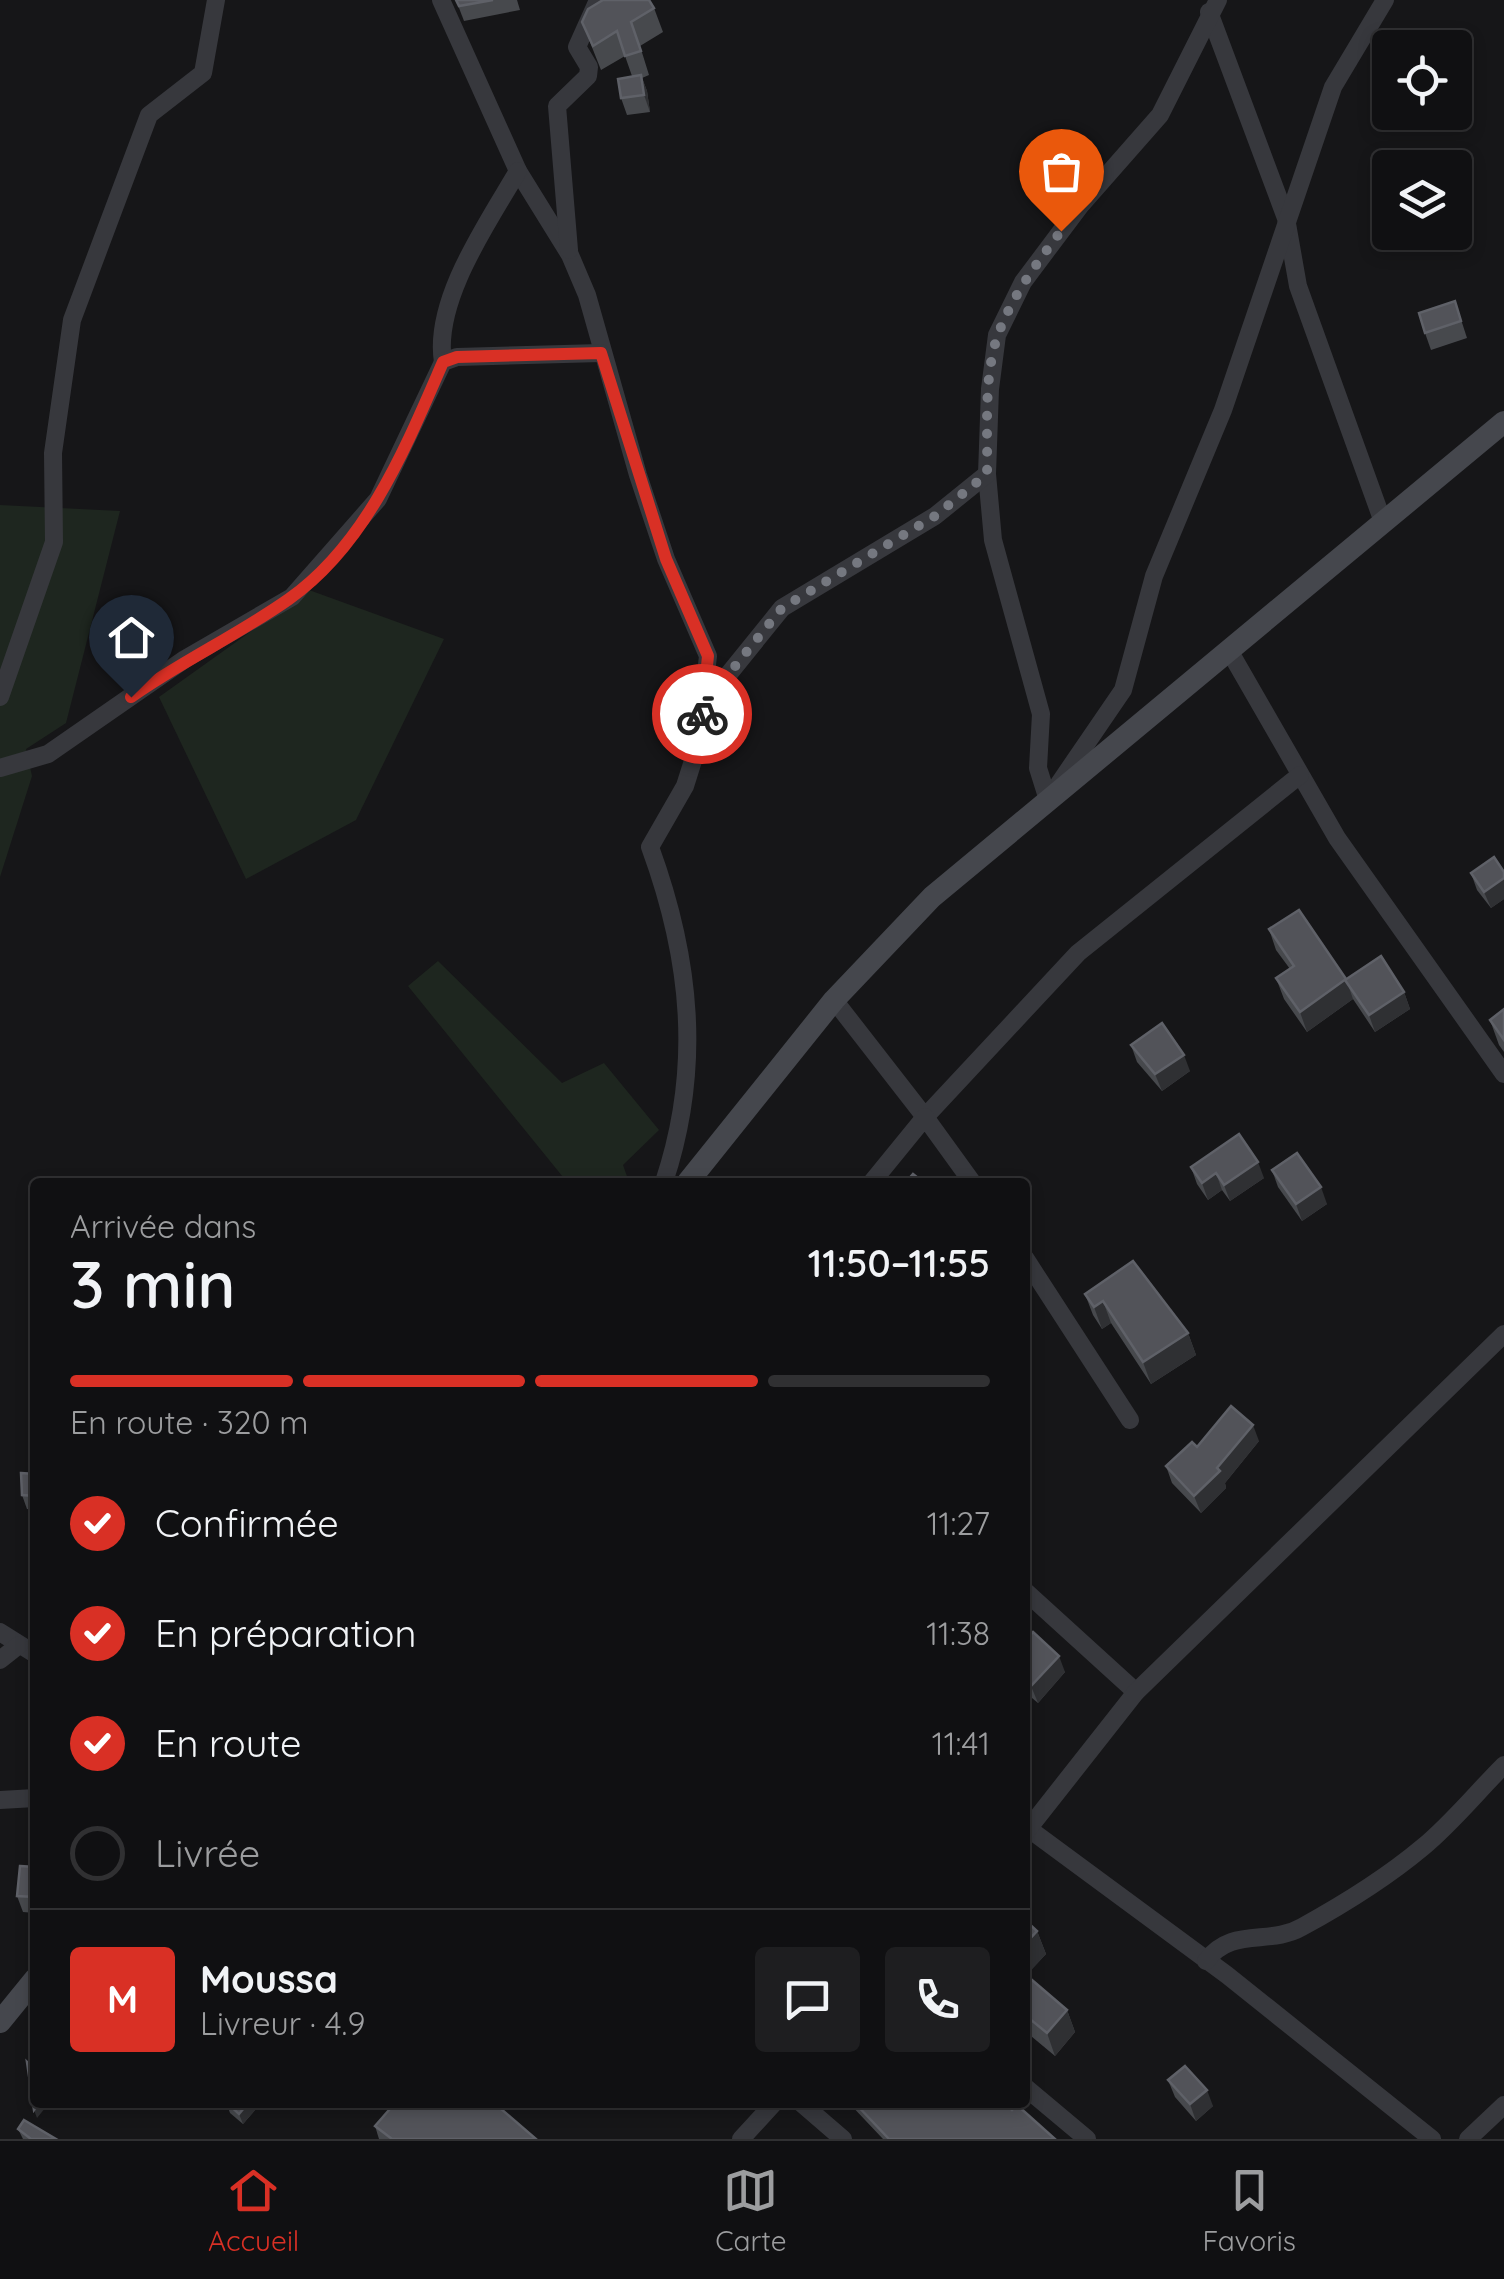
<!DOCTYPE html>
<html lang="fr">
<head>
<meta charset="utf-8">
<style>
  body { margin:0; font-family:Quicksand,sans-serif; background:#1e1e20; color:#f1f3f6; height:100vh; display:flex; flex-direction:column; font-size:38px; white-space:nowrap }
  * { box-sizing:border-box; margin:0 }
  p { font-size:32px; color:#9c9d9f }
  .icon { flex:none; width:55px; height:55px; fill:none; stroke:currentColor; stroke-width:2; stroke-linecap:round; stroke-linejoin:round }
  .map { position:relative; flex:1; overflow:hidden }
  .drawer { position:absolute; left:30px; top:1178px; width:1000px; height:930px; display:flex; flex-direction:column; background:#101012; border-radius:10px; box-shadow:0 5px 15px #0003,0 0 0 2px #303032 }
  .drawer>* { flex:none }
  .controls { position:absolute; left:1372px; top:30px; display:grid; gap:20px }
  .controls a { display:grid; place-items:center; width:100px; height:100px; border-radius:10px; background:#101012; box-shadow:0 5px 15px #0003,0 0 0 2px #303032; font-size:50px }
  .pin { position:absolute; display:grid; place-items:center; width:85px; height:85px; color:#fff; margin:-102px -42px; border-radius:50% 50% 50% 0; rotate:-45deg; box-shadow:0 0 10px #0007 }
  .pin .icon { rotate:45deg }
  .courier { position:absolute; display:grid; place-items:center; width:100px; height:100px; margin:-50px; border:8px solid #d93025; border-radius:50%; background:#fff; color:#222; box-shadow:0 2px 12px #0007 }
  .summary em { font-style:normal; font-weight:600 }
  .summary div { display:flex; flex-direction:column-reverse }
  .summary { display:flex; align-items:center; justify-content:space-between; height:170px; padding:0 40px }
  h1 { font-size:65px; font-weight:600; line-height:75px }
  .bar { display:grid; grid-template-columns:repeat(4,1fr); gap:15px 10px; align-content:center; height:120px; padding:0 40px }
  .bar i { height:12px; border-radius:8px; background:#303032 }
  .bar .current { background:#d93025 }
  .bar p { grid-column:span 4 }
  .line { display:flex; align-items:center; gap:25px; padding:0 40px; border-top:2px solid #303032 }
  .line div { flex:1 }
  .round { display:grid; place-items:center; flex:none; width:105px; height:105px; border-radius:10px; background:#1e1e20 }
  ol { padding:0 40px; list-style:none }
  li { display:flex; align-items:center; gap:30px; height:110px }
  li p { margin-inline-start:auto }
  li .icon { padding:10px; border-radius:50%; background:#d93025; color:#fff; stroke-width:4 }
  li:last-child { color:#9c9d9f }
  li i { width:55px; height:55px; border:5px solid #303032; border-radius:50% }
  .dock { display:flex; justify-content:space-around; align-items:center; height:140px; border-top:2px solid #303032; background:#101012; font-size:28px; color:#9c9d9f }
  .dock a { display:grid; justify-items:center; gap:5px }
  .dock .current { color:#d93025 }
  .map>svg:first-child { display:block }
  .green { fill:#1e261f }
  .lines { fill:none; stroke-linecap:round; stroke-linejoin:round }
  .street { stroke:#37383d; stroke-width:18 }
  .secondary { stroke:#45474d; stroke-width:22 }
  .wall { fill:#47494d }
  .shaded-wall { fill:#2f3033 }
  .building { fill:#525359; stroke:#5f6168; stroke-width:2.5 }
  .done { stroke:#757880; stroke-width:10; stroke-dasharray:0 18 }
  .route { stroke:#d93025; stroke-width:12 }
</style>
</head>
<body>
<div class="map">
<svg width="1504" height="2139" viewBox="0 0 1504 2139">
  <rect width="100%" height="100%" fill="#161618"/>
  <!-- green -->
  <g class="green">
    <polygon points="0,505 120,511 66,723 26,749 32,776 0,877"/>
    <polygon points="309,590 444,639 356,820 246,879 159,697"/>
    <polygon points="438,961 562,1083 604,1063 659,1130 623,1165 629,1182 567,1182 408,986"/>
  </g>
  <g class="lines">
    <!-- street -->
    <g class="street">
      <polyline points="441,0 518,171 570,255 587,295 638,475 666,559 708,656 702,708"/>
      <polyline points="1209,12 1286,218 1298,286 1383,522"/>
      <polyline points="569,250 557,106 588,76 589,67 577,47 598,0"/>
      <path d="M443 362C433 301 487 224 518 171"/>
      <polyline points="1230,652 1337,838 1504,1074"/>
      <polyline points="0,697 54,542 53,453 72,320 149,115 203,73 216,0"/>
      <polyline points="0,768 48,754 185,659 292,597 378,499 443,362 457,357 601,353"/>
      <polyline points="1056,788 1123,690 1154,576 1223,410 1333,87 1385,0"/>
      <polyline points="1048,800 1038,768 1041,714 993,540 987,474 990,389 997,335 1023,282 1080,206 1160,115 1218,0"/>
      <polyline points="834,1000 925,1117 1078,953 1300,775"/>
      <path d="M664 1182C702 1068 691 959 650 847L685 786 715 691 782 608 935 516 987 474"/>
      <polyline points="872,1182 925,1117 972,1182"/>
      <polyline points="1025,1258 1130,1420"/>
      <polyline points="1025,1591 1136,1692"/>
      <polyline points="0,1632 35,1654"/>
      <polyline points="0,1660 19,1645"/>
      <polyline points="0,1800 35,1798"/>
      <polyline points="1025,1826 1227,1975 1432,2139"/>
      <polyline points="1025,1833 1136,1692 1504,1334"/>
      <path d="M1206 1961C1232 1926 1269 1946 1302 1927 1344 1904 1386 1878 1423 1847 1452 1823 1477 1792 1504 1765"/>
      <polyline points="1025,2087 1087,2139"/>
      <polyline points="800,2102 843,2139"/>
      <polyline points="741,2139 775,2102"/>
      <polyline points="1468,2139 1504,2105"/>
    </g>
    <!-- secondary -->
    <g class="secondary">
      <polyline points="688,1182 834,1000 932,897 1504,422"/>
      <polyline points="0,2022 35,1979"/>
    </g>
  </g>
  <!-- wall -->
  <g class="wall">
    <polygon points="456,0 517,0 520,10 464,21"/>
    <polygon points="654,8 663,32 640,46 649,75 642,78 647,91 650,112 627,115 621,98 632,76 625,56 601,70 582,22"/>
    <polygon points="1455,301 1467,338 1431,350 1425,333"/>
    <polygon points="1504,872 1504,899 1491,908 1477,890 1471,873"/>
    <polygon points="1269,929 1346,979 1404,992 1410,1009 1375,1032 1353,999 1307,1032 1284,999 1276,978 1290,969 1276,950"/>
    <polygon points="1504,1009 1504,1052 1499,1045 1490,1020"/>
    <polygon points="1131,1045 1190,1071 1162,1091 1137,1062"/>
    <polygon points="1191,1167 1264,1178 1230,1201 1222,1190 1208,1200 1197,1184"/>
    <polygon points="1272,1170 1327,1204 1302,1221 1278,1187"/>
    <polygon points="1085,1294 1188,1333 1196,1355 1151,1384 1111,1323 1102,1329 1093,1315"/>
    <polygon points="1259,1441 1225,1483 1226,1488 1201,1513 1172,1483 1166,1466 1197,1447"/>
    <polygon points="35,1474 35,1510 27,1509 22,1495"/>
    <polygon points="1025,1640 1065,1672 1038,1703 1025,1692"/>
    <polygon points="35,1867 35,1913 23,1912 17,1896"/>
    <polygon points="1025,1920 1037,1931 1046,1954 1026,1975 1067,2010 1075,2032 1055,2056 1025,2031"/>
    <polygon points="1168,2080 1213,2106 1196,2121 1175,2097"/>
    <polygon points="226,2102 262,2102 243,2124 230,2113"/>
    <polygon points="848,2102 1004,2102 1012,2110 1055,2139 883,2139"/>
    <polygon points="375,2126 536,2139 379,2139"/>
    <polygon points="18,2129 56,2139 23,2139"/>
  </g>
  <!-- shaded-wall -->
  <g class="shaded-wall">
    <polygon points="641,75 647,91 650,112 644,95"/>
    <polygon points="1504,878 1504,899 1491,908 1484,892"/>
    <polygon points="1346,979 1353,999 1307,1032 1300,1012"/>
    <polygon points="1404,992 1410,1009 1375,1032 1369,1015"/>
    <polygon points="1184,1055 1190,1071 1162,1091 1155,1074"/>
    <polygon points="1258,1162 1264,1178 1230,1201 1224,1185"/>
    <polygon points="1216,1173 1222,1190 1208,1200 1202,1183"/>
    <polygon points="1321,1187 1327,1204 1302,1221 1296,1204"/>
    <polygon points="1103,1301 1111,1323 1102,1329 1094,1307"/>
    <polygon points="1188,1333 1196,1355 1151,1384 1143,1362"/>
    <polygon points="1253,1425 1259,1441 1225,1483 1226,1488 1201,1513 1194,1496"/>
    <polygon points="1059,1656 1065,1672 1038,1703 1031,1686"/>
    <polygon points="1037,1931 1046,1954 1025,1977 1025,1944"/>
    <polygon points="1067,2010 1075,2032 1055,2056 1047,2033"/>
    <polygon points="1207,2090 1213,2106 1196,2121 1190,2104"/>
    <polygon points="40,2102 50,2102 37,2118 34,2110"/>
    <polygon points="249,2102 262,2102 243,2124 239,2114"/>
  </g>
  <!-- building -->
  <g class="building">
    <polygon points="456,0 493,0 459,6"/>
    <polygon points="603,0 649,0 654,8 631,22 641,51 625,56 617,31 593,46 582,22 588,9"/>
    <polygon points="641,75 644,95 621,98 618,79"/>
    <polygon points="1455,301 1461,321 1425,333 1419,313"/>
    <polygon points="1494,857 1504,872 1504,878 1484,892 1471,873"/>
    <polygon points="1299,910 1346,979 1300,1012 1276,978 1294,966 1269,929"/>
    <polygon points="1381,956 1404,992 1369,1015 1345,980"/>
    <polygon points="1504,1009 1504,1040 1490,1020"/>
    <polygon points="1162,1023 1184,1055 1155,1074 1131,1045"/>
    <polygon points="1239,1134 1258,1162 1224,1185 1216,1173 1202,1183 1191,1167"/>
    <polygon points="1297,1153 1321,1187 1296,1204 1272,1170"/>
    <polygon points="913,1174 923,1182 906,1182"/>
    <polygon points="1133,1261 1188,1333 1143,1362 1103,1301 1094,1307 1085,1294"/>
    <polygon points="1231,1406 1253,1425 1217,1468 1220,1471 1194,1496 1166,1466 1192,1442 1197,1447"/>
    <polygon points="21,1473 35,1474 35,1496 22,1495"/>
    <polygon points="1033,1632 1059,1656 1031,1686 1025,1680 1025,1640"/>
    <polygon points="20,1866 35,1867 35,1897 17,1896"/>
    <polygon points="1025,1920 1037,1931 1025,1944"/>
    <polygon points="1025,1974 1067,2010 1047,2033 1025,2015"/>
    <polygon points="27,2062 35,2070 35,2102 40,2102 34,2110"/>
    <polygon points="1185,2066 1207,2090 1190,2104 1168,2080"/>
    <polygon points="226,2102 249,2102 239,2114"/>
    <polygon points="396,2102 493,2102 536,2139 392,2139 375,2126"/>
    <polygon points="854,2102 1004,2102 1012,2110 1017,2105 1055,2139 889,2139"/>
    <polygon points="24,2120 56,2139 31,2139 18,2129"/>
  </g>
  <g class="lines">
    <!-- done -->
    <path class="done" d="M702 714 698 748 715 691 782 608 935 516 987 474C988 429 983 374 999 332 1013 295 1037 263 1061 231"/>
    <!-- route -->
    <path class="route" d="M131 697C182 661 238 635 289 599 367 544 406 447 443 362L457 357 601 353 666 559 708 656 702 714"/>
  </g>
</svg>
<div class="controls">
<a><svg class="icon" aria-label="locate" viewBox="0 0 24 24"><circle cx="12" cy="12" r="6"/><path d="M12 2v4M12 18v4M2 12h4M18 12h4"/></svg></a>
<a><svg class="icon" aria-label="layers" viewBox="0 0 24 24"><path d="M12 4l9 5-9 5-9-5zM3 14l9 5 9-5"/></svg></a>
</div>
<div class="pin" style="left:1061px;top:231px;background:#ea580c"><svg class="icon" aria-label="bag" viewBox="0 0 24 24"><path d="M5 8h14l-1 12H6zM9 8a3 3 0 0 1 6 0"/></svg></div>
<div class="pin" style="left:131px;top:697px;background:#1f2937"><svg class="icon" aria-label="home" viewBox="0 0 24 24"><path d="M3 11l9-7 9 7M6 9v11h12V9"/></svg></div>
<div class="courier" style="left:702px;top:714px"><svg class="icon" aria-label="bike" viewBox="0 0 24 24"><circle cx="6" cy="16" r="4"/><circle cx="18" cy="16" r="4"/><path d="M6 16l4-8h5l3 8M10 8l3 8H6M13 5h3"/></svg></div>
<section class="drawer">
<div class="summary"><div><h1>3 min</h1><p>Arrivée dans</p></div><em>11:50–11:55</em></div>
<div class="bar"><i class="current"></i><i class="current"></i><i class="current"></i><i></i><p>En route · 320 m</p></div>
<ol>
<li><svg class="icon" aria-label="check" viewBox="0 0 24 24"><path d="M5 12l5 5 9-10"/></svg>Confirmée<p>11:27</p></li>
<li><svg class="icon" aria-label="check" viewBox="0 0 24 24"><path d="M5 12l5 5 9-10"/></svg>En préparation<p>11:38</p></li>
<li><svg class="icon" aria-label="check" viewBox="0 0 24 24"><path d="M5 12l5 5 9-10"/></svg>En route<p>11:41</p></li>
<li><i></i>Livrée</li>
</ol>
<div class="line" style="height:180px"><b class="round" style="background:#d93025;color:#fff">M</b><div><b>Moussa</b><p>Livreur · 4.9</p></div><a class="round"><svg class="icon" aria-label="chat" viewBox="0 0 24 24"><path d="M4 5h16v11H9l-5 4z"/></svg></a><a class="round"><svg class="icon" aria-label="phone" viewBox="0 0 24 24"><path d="M5 4h4l2 5-3 2q2 4 5 5l2-3 5 2v4C11 20 4 13 5 4z"/></svg></a></div>
</section>
</div>
<nav class="dock">
<a class="current"><svg class="icon" aria-label="home" viewBox="0 0 24 24"><path d="M3 11l9-7 9 7M6 9v11h12V9"/></svg>Accueil</a>
<a><svg class="icon" aria-label="map" viewBox="0 0 24 24"><path d="M3 6l6-2 6 2 6-2v14l-6 2-6-2-6 2zM9 4v14M15 6v14"/></svg>Carte</a>
<a><svg class="icon" aria-label="saved" viewBox="0 0 24 24"><path d="M7 4h10v16l-5-4-5 4z"/></svg>Favoris</a>
</nav>
</body>
</html>
